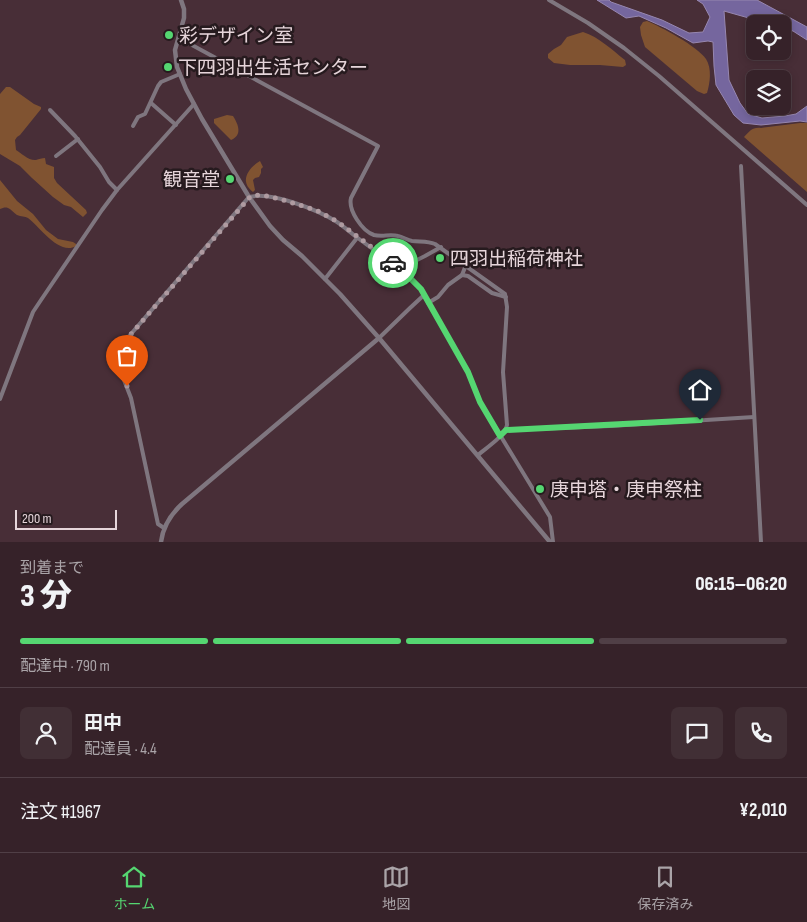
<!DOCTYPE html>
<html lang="ja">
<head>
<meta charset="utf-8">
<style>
  body { margin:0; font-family:"Sofia Sans Condensed","Noto Sans JP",sans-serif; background:#412f35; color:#f1f3f6; height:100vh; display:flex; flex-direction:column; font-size:19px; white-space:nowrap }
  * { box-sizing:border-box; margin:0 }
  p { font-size:16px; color:#aaa4a8 }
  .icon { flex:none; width:28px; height:28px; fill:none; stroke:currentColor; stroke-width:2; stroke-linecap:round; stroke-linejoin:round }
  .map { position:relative; height:542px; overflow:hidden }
  .sheet { display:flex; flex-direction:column; background:#362229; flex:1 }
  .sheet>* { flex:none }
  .fabs { position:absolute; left:746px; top:15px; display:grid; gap:10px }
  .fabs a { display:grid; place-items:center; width:45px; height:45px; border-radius:8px; background:#362229; box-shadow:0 2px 8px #0003,0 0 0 1px #503f46; font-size:25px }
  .scale { position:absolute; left:15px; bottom:12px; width:102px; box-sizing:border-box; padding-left:5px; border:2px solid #e6d5da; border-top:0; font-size:14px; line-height:18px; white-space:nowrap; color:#e6d5da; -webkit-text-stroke:4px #261a1e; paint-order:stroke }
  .pin { position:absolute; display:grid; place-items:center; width:42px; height:42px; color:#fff; margin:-51px -21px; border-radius:50% 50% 50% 0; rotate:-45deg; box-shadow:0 0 5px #0007 }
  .pin .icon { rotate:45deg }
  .courier { position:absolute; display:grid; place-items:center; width:50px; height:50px; margin:-25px; border:4px solid #55d671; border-radius:50%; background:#fff; color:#222; box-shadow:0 1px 6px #0007 }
  .headline em { font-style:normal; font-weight:800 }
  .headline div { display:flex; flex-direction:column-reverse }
  .headline { display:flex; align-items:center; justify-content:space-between; height:85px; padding:0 20px }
  h1 { font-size:32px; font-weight:800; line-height:38px }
  .bar { display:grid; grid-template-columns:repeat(4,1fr); gap:8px 5px; align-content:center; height:60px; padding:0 20px }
  .bar i { height:6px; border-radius:4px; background:#503f46 }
  .bar .on { background:#55d671 }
  .bar p { grid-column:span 4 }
  .line { display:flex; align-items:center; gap:12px; padding:0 20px; border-top:1px solid #503f46 }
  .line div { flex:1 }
  .round { display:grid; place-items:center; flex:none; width:52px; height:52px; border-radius:8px; background:#412f35 }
  .tabs { display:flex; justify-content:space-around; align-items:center; height:70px; border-top:1px solid #503f46; background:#362229; font-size:14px; color:#aaa4a8 }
  .tabs a { display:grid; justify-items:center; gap:2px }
  .tabs .on { color:#55d671 }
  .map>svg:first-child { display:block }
  .green { fill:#805331 }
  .water { fill:#75669e; stroke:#9787b0 }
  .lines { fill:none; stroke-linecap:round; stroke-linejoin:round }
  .minor { stroke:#7f767f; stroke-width:4 }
  .tertiary { stroke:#7f767f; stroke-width:4.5 }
  .done { stroke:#af9ba1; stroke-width:5; stroke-dasharray:0 9 }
  .route { stroke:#55d671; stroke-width:6 }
  .poi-dot { fill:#55d671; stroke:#261a1e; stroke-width:2 }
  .labels { text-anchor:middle; stroke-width:5; stroke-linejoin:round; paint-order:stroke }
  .poi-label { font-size:19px; fill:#e6d5da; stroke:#261a1e; text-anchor:start }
</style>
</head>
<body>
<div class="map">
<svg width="807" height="542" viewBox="0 0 807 542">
  <rect width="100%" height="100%" fill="#482e37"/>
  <!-- green -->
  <g class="green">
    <path d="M647 21C661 27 697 46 706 59 712 68 710 83 707 93L704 94 697 91 645 47 641 35 640 27 643 22Z"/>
    <path d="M583 32C599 37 612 50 625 60L626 65 623 67 600 65H570L554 63 548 58V54L554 49 561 45 567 37Z"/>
    <path d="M6 87H10L34 104 41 107V109L20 135 17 137 15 140 16 150C21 153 29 161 36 160 39 159 42 158 45 158L46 164 54 167V178L57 183 86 210 87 213 83 217 71 207 64 205 53 197 32 178 20 166 0 154V94Z"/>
    <path d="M227 115 233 116C238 124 243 135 231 140L214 123V119Z"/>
    <path d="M800 123H807V192L744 137C750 131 752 127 761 128Z"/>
    <path d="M260 161 263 167 261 169V173L259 177 255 178 253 180 255 190 253 192C239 182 248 168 260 161Z"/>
    <path d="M0 180 17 201 33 214 46 230 58 239 73 242 76 244V246C59 256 39 226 28 218 25 216 21 217 17 215 14 213 11 209 8 208 5 207 3 208 0 209Z"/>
  </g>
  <!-- water -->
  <polygon class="water" points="597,0 609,0 611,2 662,20 689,33 703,32 710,17 703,4 697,0 757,0 807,27 807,40 793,31 783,28 782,24 770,24 724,11 729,80 740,103 748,114 762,118 785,116 796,114 807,106 807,122 800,121 761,125 743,123 734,115 716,85 714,66 713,42 708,41 693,43 666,28 639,16 626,18"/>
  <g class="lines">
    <!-- minor -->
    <g class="minor">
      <polyline points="549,0 588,23 624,48 659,76 807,205"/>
      <path d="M179 38 378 146 351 198C348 210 362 231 374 235 382 237 390 234 398 236 403 237 407 240 412 241 420 242 428 241 435 244L505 294 507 307 503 372 507 425C505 436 486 448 478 455"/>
      <polyline points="151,103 176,125"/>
      <polyline points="50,110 75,136 100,167 109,182 117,190"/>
      <polyline points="133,126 138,117 145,114 158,86 161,82 180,74"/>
      <polyline points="56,156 78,139"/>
      <polyline points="741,166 761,542"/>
      <polyline points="399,269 425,256 441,247"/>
      <polyline points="462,275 468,276 492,293 506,297"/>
      <polyline points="325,279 357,238"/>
      <polyline points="428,303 438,297 448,285 462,275 466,265"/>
      <polyline points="379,338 410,308 424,295"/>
      <polyline points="0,399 33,312 41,300 102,210 117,190 194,104"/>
      <polyline points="506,430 610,426 754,417"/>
      <path d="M164 528 158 524 131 398 122 375 112 356 249 197C271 191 318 210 337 222 343 226 349 231 355 236 378 253 401 268 421 289L468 372 480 402 550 517 553 542"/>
    </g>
    <!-- tertiary -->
    <g class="tertiary">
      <polyline points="181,0 184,9 184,18 175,50 177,67 186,89 202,119 249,197 270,226 283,240 302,256 340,294 379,338 550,542"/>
      <path d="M161 542C163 526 170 515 182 504L379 338"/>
    </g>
  </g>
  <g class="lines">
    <!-- done -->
    <polyline class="done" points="127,386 117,365 112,356 250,197 256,195 267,196 283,200 316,210 338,222 393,263"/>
    <!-- route -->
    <polyline class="route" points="393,263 411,279 421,289 468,372 480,402 500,436 506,430 700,420"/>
  </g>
  <!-- markers -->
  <g class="poi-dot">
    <circle cx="169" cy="35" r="5"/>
    <circle cx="168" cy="67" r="5"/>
    <circle cx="230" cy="179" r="5"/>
    <circle cx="440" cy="258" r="5"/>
    <circle cx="540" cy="489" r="5"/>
  </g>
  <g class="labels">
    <!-- poi labels -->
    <g class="poi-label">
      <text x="179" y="42">彩デザイン室</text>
      <text x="178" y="74">下四羽出生活センター</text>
      <text x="220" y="186" text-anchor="end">観音堂</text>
      <text x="450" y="265">四羽出稲荷神社</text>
      <text x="550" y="496">庚申塔・庚申祭柱</text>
    </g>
  </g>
</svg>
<div class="fabs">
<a><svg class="icon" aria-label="locate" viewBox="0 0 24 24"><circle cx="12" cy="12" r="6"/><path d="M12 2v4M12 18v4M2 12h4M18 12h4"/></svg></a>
<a><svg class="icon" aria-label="layers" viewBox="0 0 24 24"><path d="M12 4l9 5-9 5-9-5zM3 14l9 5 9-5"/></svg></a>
</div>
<div class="scale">200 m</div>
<div class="pin" style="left:127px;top:386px;background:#ea580c"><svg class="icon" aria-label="bag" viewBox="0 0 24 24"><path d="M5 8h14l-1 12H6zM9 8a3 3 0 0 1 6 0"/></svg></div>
<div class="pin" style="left:700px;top:420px;background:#1f2937"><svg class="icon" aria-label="home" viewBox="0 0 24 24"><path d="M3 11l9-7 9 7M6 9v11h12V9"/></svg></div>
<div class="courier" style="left:393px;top:263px"><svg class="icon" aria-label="car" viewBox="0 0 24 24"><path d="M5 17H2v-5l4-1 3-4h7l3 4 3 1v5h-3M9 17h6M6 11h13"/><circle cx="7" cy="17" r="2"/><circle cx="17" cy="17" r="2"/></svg></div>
</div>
<section class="sheet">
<div class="headline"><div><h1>3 分</h1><p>到着まで</p></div><em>06:15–06:20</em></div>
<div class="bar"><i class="on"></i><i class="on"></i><i class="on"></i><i></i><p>配達中 · 790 m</p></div>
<div class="line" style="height:90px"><a class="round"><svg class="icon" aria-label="person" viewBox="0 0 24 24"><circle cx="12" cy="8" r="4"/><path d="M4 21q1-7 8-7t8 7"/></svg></a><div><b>田中</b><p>配達員 · 4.4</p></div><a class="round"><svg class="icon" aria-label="chat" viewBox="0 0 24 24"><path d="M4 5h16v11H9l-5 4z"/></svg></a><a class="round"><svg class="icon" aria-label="phone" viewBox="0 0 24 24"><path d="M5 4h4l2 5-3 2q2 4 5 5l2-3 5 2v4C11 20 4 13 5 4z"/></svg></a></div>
<div class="line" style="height:65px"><div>注文 #1967</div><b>¥2,010</b></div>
</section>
<nav class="tabs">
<a class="on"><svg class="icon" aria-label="home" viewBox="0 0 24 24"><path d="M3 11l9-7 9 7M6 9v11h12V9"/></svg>ホーム</a>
<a><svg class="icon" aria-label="map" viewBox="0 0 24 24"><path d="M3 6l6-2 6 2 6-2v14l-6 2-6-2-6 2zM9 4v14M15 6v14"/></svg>地図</a>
<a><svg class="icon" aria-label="saved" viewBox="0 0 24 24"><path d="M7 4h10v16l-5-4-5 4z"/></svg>保存済み</a>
</nav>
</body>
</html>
